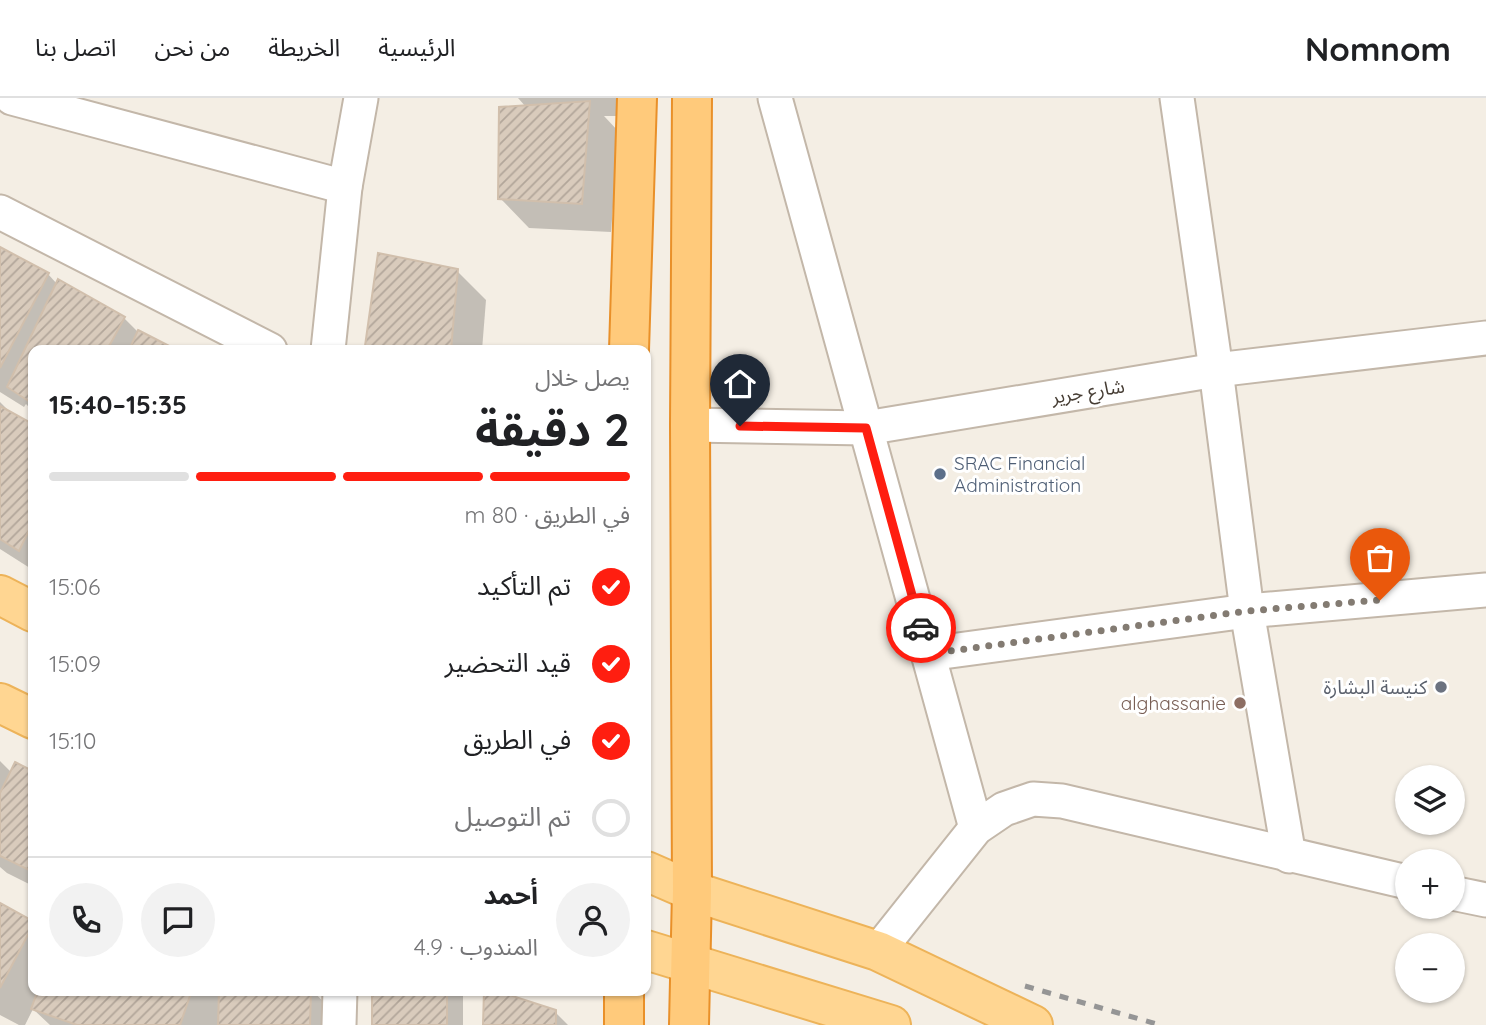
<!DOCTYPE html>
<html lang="ar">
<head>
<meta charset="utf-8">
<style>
  body { margin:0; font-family:Quicksand,"Noto Sans Arabic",sans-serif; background:#f2f2f2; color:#202124; direction:rtl; height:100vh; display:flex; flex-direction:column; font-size:26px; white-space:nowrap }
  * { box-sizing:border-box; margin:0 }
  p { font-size:23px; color:#757577 }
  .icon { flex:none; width:38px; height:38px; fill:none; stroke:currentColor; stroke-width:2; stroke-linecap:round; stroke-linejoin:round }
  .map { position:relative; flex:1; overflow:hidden; direction:ltr }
  .side { position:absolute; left:28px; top:247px; width:623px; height:651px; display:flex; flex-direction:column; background:#fff; border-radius:14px; box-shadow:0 2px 5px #0004; direction:rtl }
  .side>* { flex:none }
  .tools { position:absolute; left:1395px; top:667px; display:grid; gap:14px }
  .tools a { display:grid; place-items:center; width:70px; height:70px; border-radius:50%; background:#fff; box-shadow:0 2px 5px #0004; font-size:35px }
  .pin { position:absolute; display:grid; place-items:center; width:60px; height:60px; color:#fff; margin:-72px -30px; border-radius:50% 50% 50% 0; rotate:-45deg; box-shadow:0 0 7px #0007 }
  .pin .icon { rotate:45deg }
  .courier { position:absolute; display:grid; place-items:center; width:70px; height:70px; margin:-35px; border:5px solid #ff1e10; border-radius:50%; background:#fff; color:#222; box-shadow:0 2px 9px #0007 }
  .summary em { font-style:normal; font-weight:700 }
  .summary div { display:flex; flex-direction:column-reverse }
  .summary { display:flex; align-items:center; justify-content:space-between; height:119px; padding:0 21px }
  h1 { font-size:46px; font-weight:700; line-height:52px }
  .bar { display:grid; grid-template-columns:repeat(4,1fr); gap:10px 7px; align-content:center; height:84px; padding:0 21px }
  .bar i { height:9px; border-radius:5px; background:#e0e0e0 }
  .bar .selected { background:#ff1e10 }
  .bar p { grid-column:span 4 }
  .line { display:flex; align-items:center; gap:18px; padding:0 21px; border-top:2px solid #e0e0e0 }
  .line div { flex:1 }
  .round { display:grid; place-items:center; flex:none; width:74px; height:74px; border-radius:37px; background:#f2f2f2 }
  ol { padding:0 21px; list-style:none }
  li { display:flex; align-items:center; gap:21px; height:77px }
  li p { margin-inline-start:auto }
  li .icon { padding:7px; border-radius:50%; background:#ff1e10; color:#fff; stroke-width:4 }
  li:last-child { color:#757577 }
  li i { width:38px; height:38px; border:4px solid #e0e0e0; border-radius:50% }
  header { display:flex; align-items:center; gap:42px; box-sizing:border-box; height:98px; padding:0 35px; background:#fff; border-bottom:2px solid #e0e0e0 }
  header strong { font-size:33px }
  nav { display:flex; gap:38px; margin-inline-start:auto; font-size:24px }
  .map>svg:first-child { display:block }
  .shadow { fill:#0003 }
  .building { fill:url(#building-hatch); stroke:#d1bfac; stroke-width:2 }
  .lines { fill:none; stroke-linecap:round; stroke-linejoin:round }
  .minor-casing { stroke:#c3b7a9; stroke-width:37 }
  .primary-casing { stroke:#edb359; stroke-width:42 }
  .trunk-casing { stroke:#e99029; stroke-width:42 }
  .minor { stroke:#fff; stroke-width:33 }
  .primary { stroke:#ffd692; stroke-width:38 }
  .trunk { stroke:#ffca7b; stroke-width:38 }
  .rail { stroke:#959595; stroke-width:5; stroke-dasharray:9 9; stroke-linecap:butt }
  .done { stroke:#837b72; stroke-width:7; stroke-dasharray:0 12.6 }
  .route { stroke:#ff1e10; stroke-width:9 }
  .service-dot { fill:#5c6f8a; stroke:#fff; stroke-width:2.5 }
  .worship-dot { fill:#6b7280; stroke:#fff; stroke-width:2.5 }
  .education-dot { fill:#8d6e63; stroke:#fff; stroke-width:2.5 }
  .labels { text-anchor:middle; stroke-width:6; stroke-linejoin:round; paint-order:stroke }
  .street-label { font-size:19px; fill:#463d34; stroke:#fff }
  .service-label { font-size:19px; fill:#4e5e75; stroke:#fff; text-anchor:start }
  .worship-label { font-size:19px; fill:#5b616d; stroke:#fff; text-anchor:end }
  .education-label { font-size:19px; fill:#785e54; stroke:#fff; text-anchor:end }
</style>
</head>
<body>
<header>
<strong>Nomnom</strong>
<nav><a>الرئيسية</a><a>الخريطة</a><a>من نحن</a><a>اتصل بنا</a></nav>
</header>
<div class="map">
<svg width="1486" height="927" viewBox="0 0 1486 927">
  <defs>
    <pattern id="building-hatch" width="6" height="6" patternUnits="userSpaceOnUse" patternTransform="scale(1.75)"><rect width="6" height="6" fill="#d9cbbc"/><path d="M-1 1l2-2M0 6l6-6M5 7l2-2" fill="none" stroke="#b2a69a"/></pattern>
  </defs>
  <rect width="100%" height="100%" fill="#f4eee4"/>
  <!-- shadow -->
  <g class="shadow">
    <polygon points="518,0 624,0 624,18 604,18 619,34 611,134 529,130 500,100 526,9"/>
    <polygon points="0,151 48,176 57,186 124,220 139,235 173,252 33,252 33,313 26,306 24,309 0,294"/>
    <polygon points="457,173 486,202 482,252 372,252 367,247"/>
    <polygon points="0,304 14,318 33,328 33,472 0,451"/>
    <polygon points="0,663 12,675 16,666 33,675 33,788 7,775 0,769"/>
    <polygon points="0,807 33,825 33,892 217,892 221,897 221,892 312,892 339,920 339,927 50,927 33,911 25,927 19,927 0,917"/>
    <rect x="374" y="892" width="89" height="35"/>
    <polygon points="555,914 568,927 485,927"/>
  </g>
  <!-- building -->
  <g class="building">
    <polygon points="590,3 582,106 498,101 499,9"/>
    <polygon points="0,149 49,175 0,270"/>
    <polygon points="378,155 458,171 451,252 382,252 365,248"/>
    <polygon points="58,181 125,219 107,252 33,252 33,306 7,289"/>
    <polygon points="138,232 177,252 129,252"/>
    <polygon points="0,308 33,326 33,424 19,453 0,441"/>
    <polygon points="15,664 33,673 33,774 0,758 0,695"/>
    <polygon points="0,805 33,823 33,827 0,890"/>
    <polygon points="38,892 192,892 180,927 77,927 31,911"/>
    <polygon points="219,892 311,892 310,927 218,927"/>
    <rect x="372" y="892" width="75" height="35"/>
    <polygon points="484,892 494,892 556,912 556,927 483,927"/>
  </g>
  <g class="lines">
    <!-- minor casing -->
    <g class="minor-casing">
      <g id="minor">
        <polyline points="12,0 345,89"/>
        <polyline points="775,0 976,730"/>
        <polyline points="1177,0 1216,272 1247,513 1289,758"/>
        <polyline points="0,114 270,252"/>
        <polyline points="328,252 345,89 361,0"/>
        <polyline points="690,327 866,330 1216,272 1486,240"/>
        <polyline points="928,556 1247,513 1486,492"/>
        <polyline points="1452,795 1486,802"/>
        <polyline points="878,853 976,730 1004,711 1033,701 1062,703 1407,784"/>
        <polyline points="339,927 340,892"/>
      </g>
    </g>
    <!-- primary casing -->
    <g class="primary-casing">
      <g id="primary">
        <polyline points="0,497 33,514"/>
        <polyline points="0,605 33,621"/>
        <polyline points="646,773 692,793 878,853 1033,927"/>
        <polyline points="646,852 891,927"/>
      </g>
    </g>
    <!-- trunk casing -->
    <g class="trunk-casing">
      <g id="trunk">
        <polyline points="629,252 637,0"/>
        <polyline points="624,892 624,927"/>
        <polyline points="689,927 692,793 690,327 692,0"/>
      </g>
    </g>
    <!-- minor -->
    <use href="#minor" class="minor"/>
    <!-- primary -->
    <use href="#primary" class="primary"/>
    <!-- trunk -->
    <use href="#trunk" class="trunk"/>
    <!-- rail -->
    <polyline class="rail" points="1025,888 1160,927"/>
  </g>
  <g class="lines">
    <!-- done -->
    <polyline class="done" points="921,530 928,556 1247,513 1380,502"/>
    <!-- route -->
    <polyline class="route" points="740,328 866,330 921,530"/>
  </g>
  <!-- markers -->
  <circle class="service-dot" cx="940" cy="376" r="7"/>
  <circle class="worship-dot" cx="1441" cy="589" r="7"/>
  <circle class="education-dot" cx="1240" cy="605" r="7"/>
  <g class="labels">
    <!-- street labels -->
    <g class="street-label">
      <text transform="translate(1088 293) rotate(-9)" y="7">شارع جرير</text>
    </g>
    <!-- service labels -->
    <g class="service-label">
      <text x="954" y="372">SRAC Financial<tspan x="954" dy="22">Administration</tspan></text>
    </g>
    <!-- worship labels -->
    <g class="worship-label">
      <text x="1427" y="596">كنيسة البشارة</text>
    </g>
    <!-- education labels -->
    <g class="education-label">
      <text x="1226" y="612">alghassanie</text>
    </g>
  </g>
</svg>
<div class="tools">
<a><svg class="icon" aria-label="layers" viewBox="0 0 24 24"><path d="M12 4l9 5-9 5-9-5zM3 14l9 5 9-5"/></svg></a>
<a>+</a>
<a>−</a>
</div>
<div class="pin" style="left:1380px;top:502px;background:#ea580c"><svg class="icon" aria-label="bag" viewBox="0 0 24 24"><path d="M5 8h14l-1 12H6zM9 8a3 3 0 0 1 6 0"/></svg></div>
<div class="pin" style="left:740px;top:328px;background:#1f2937"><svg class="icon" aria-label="home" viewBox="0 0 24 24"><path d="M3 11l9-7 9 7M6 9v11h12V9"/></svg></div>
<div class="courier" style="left:921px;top:530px"><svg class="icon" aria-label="car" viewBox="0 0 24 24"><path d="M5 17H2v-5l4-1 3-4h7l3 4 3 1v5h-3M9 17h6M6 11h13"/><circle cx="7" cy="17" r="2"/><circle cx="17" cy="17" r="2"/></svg></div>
<section class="side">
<div class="summary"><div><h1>2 دقيقة</h1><p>يصل خلال</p></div><em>15:35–15:40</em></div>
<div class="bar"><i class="selected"></i><i class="selected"></i><i class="selected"></i><i></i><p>في الطريق · 80 m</p></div>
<ol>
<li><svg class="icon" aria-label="check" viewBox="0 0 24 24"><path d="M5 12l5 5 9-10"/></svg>تم التأكيد<p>15:06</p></li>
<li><svg class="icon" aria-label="check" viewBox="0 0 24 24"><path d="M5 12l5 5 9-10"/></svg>قيد التحضير<p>15:09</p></li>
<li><svg class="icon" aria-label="check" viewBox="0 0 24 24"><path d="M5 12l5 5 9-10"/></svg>في الطريق<p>15:10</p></li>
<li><i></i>تم التوصيل</li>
</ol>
<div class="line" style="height:126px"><a class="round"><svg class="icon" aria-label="person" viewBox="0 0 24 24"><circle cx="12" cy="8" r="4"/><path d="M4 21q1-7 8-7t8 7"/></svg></a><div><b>أحمد</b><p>المندوب · 4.9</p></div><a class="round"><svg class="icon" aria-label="chat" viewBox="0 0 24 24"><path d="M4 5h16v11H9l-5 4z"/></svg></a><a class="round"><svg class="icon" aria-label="phone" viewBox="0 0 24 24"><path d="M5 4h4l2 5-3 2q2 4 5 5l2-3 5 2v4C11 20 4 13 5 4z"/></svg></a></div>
</section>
</div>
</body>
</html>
